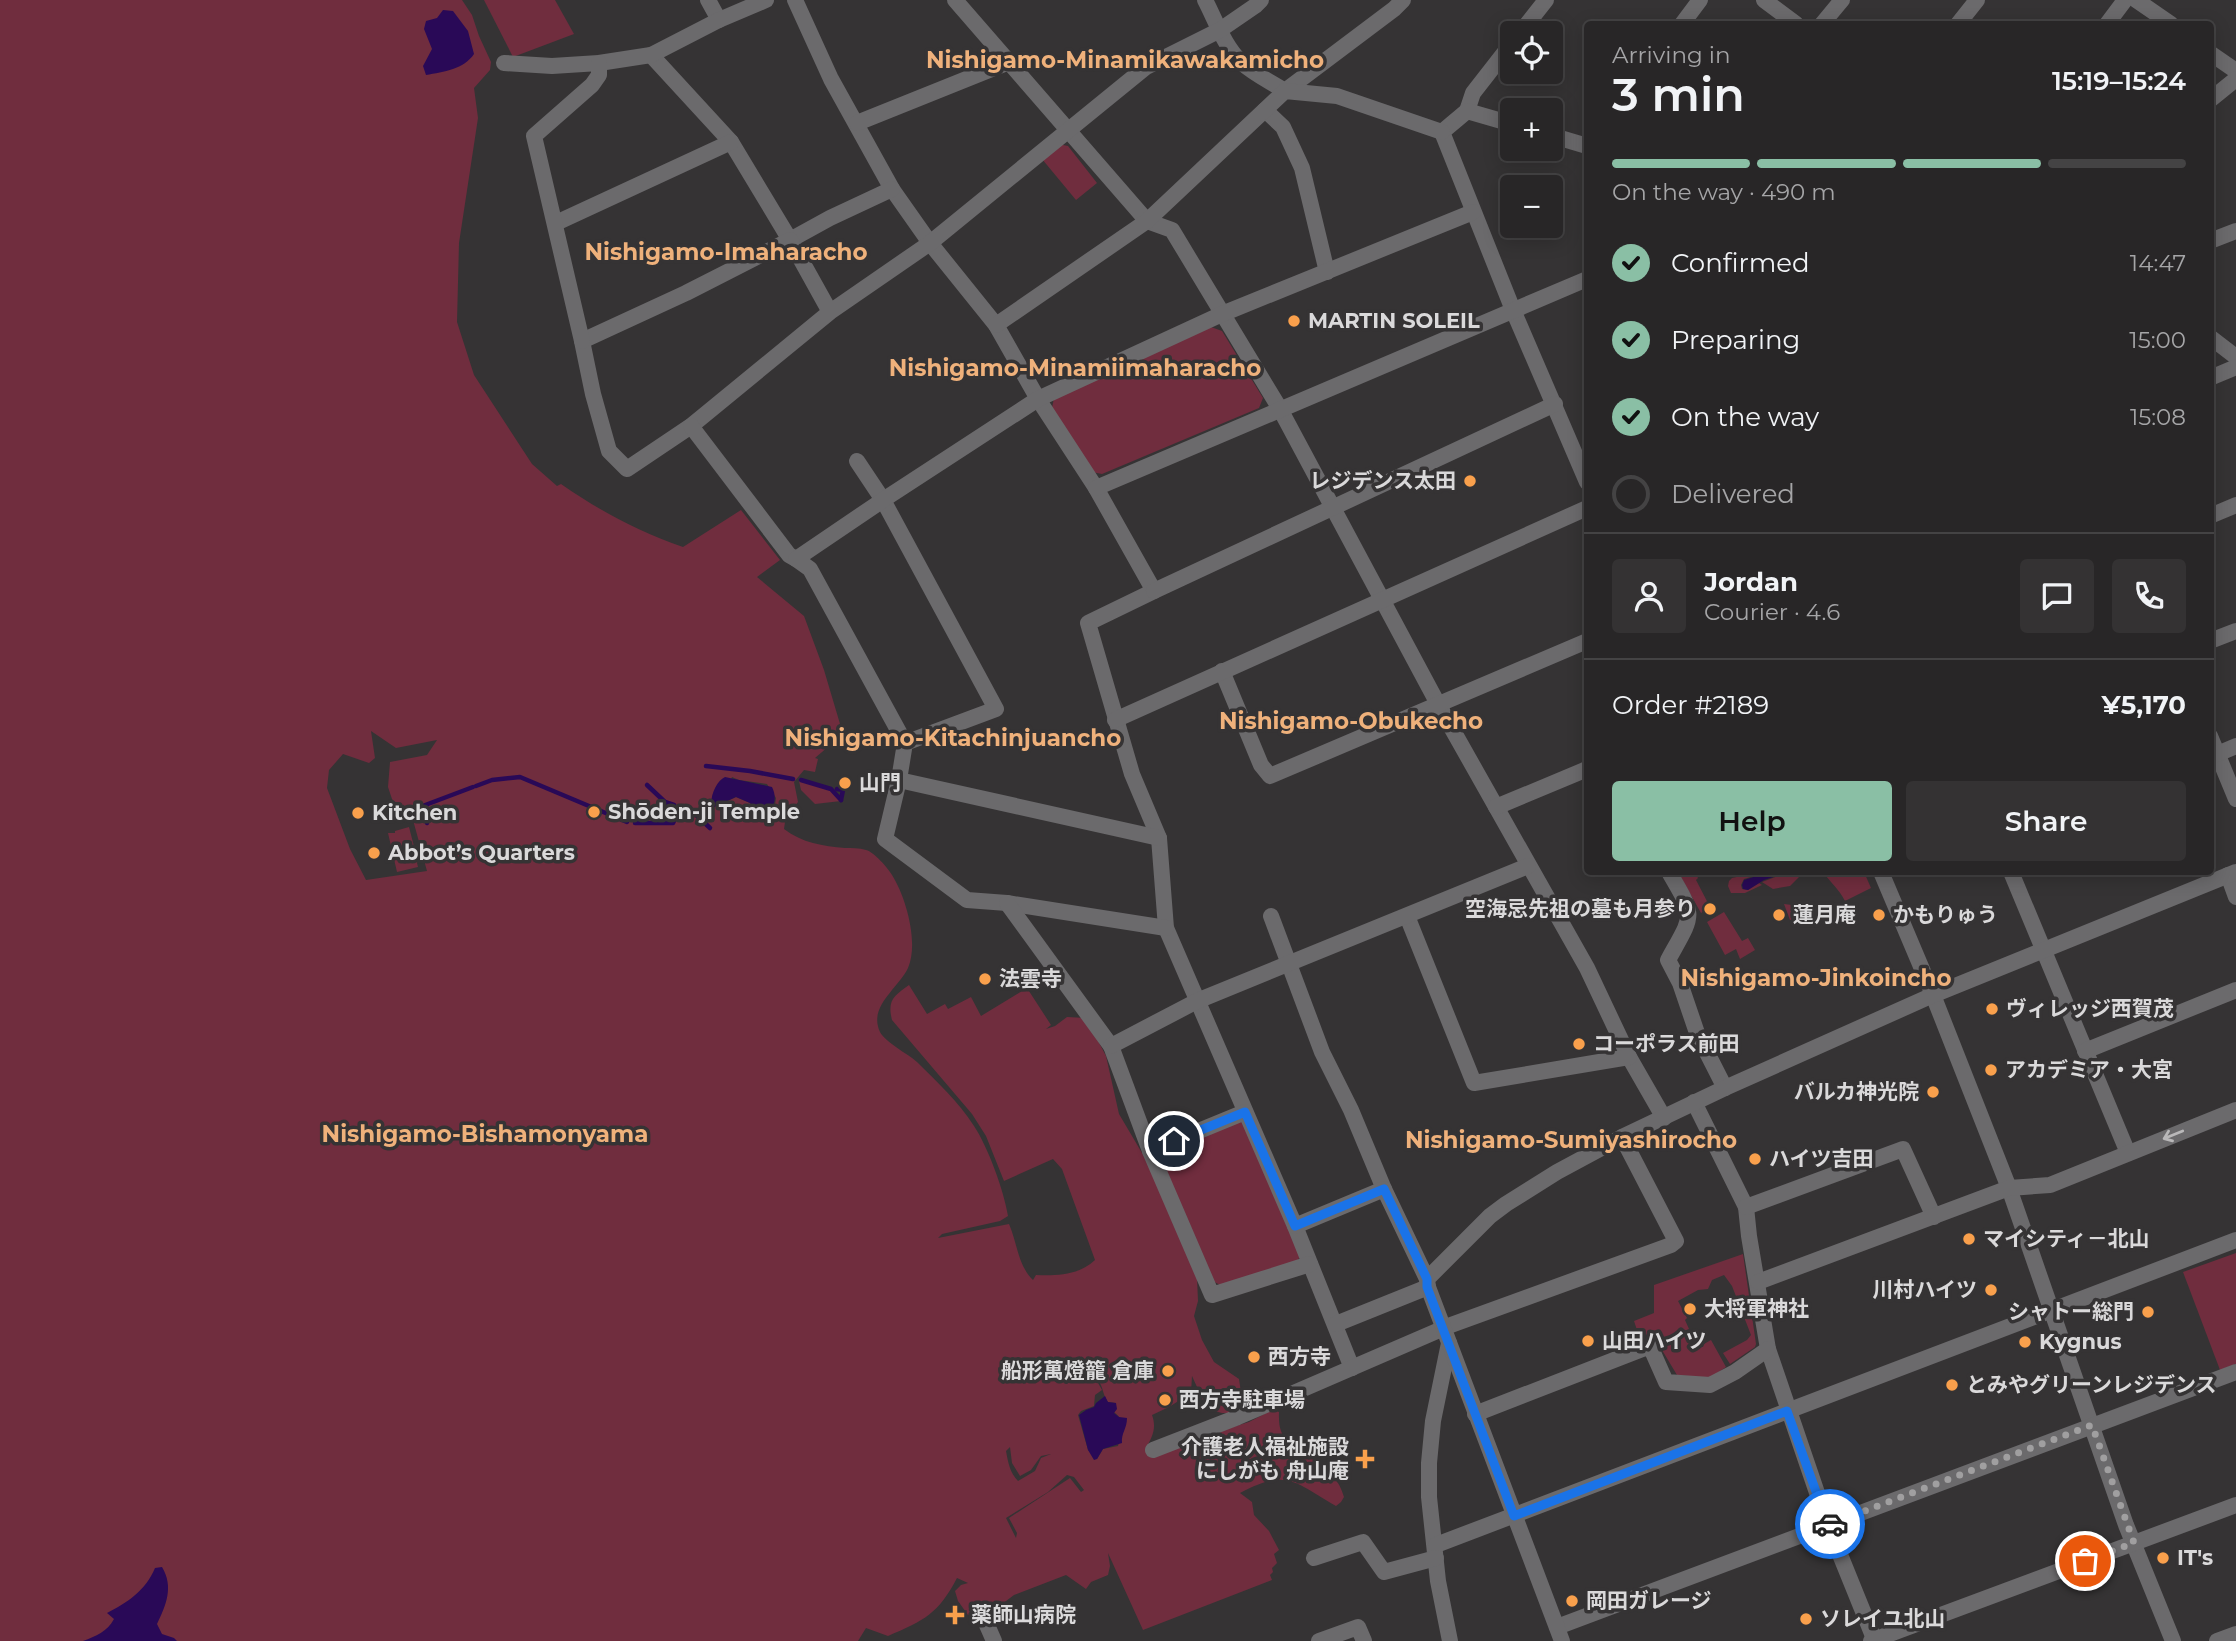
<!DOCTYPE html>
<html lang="en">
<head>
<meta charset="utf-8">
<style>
  body { margin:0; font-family:Montserrat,"Noto Sans JP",sans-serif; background:#343233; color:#f1f3f6; height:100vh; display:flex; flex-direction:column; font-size:26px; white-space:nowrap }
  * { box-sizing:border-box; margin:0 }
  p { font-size:23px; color:#a5a5a7 }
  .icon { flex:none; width:38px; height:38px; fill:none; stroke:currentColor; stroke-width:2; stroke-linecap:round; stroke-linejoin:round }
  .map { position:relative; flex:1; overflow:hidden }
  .side { position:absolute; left:1584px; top:21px; width:630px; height:854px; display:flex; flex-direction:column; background:#282627; border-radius:7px; box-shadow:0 4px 18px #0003,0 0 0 2px #444344 }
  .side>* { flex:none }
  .tools { position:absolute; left:1500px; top:21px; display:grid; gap:14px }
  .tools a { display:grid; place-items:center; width:63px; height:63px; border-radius:7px; background:#282627; box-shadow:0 4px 18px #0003,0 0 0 2px #444344; font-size:35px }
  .pin { position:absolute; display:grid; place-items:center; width:60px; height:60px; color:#fff; margin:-30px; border:4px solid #fff; border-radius:50%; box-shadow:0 2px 7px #0007 }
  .courier { position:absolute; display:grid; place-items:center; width:70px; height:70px; margin:-35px; border:5px solid #1a73e8; border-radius:50%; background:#fff; color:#222; box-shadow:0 2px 9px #0007 }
  .summary em { font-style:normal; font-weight:600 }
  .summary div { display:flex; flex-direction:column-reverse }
  .summary { display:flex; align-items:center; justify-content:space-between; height:119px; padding:0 28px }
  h1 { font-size:46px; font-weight:600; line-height:52px }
  .bar { display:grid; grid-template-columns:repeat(4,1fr); gap:10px 7px; align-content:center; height:84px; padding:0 28px }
  .bar i { height:9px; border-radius:5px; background:#444344 }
  .bar .current { background:#8abfa5 }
  .bar p { grid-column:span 4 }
  .line { display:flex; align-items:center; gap:18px; padding:0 28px; border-top:2px solid #444344 }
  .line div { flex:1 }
  .round { display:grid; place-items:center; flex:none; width:74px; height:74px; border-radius:7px; background:#343233 }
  ol { padding:0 28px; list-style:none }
  li { display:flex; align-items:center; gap:21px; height:77px }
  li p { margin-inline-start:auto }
  li .icon { padding:7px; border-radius:50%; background:#8abfa5; color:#111; stroke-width:4 }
  li:last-child { color:#a5a5a7 }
  li i { width:38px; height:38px; border:4px solid #444344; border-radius:50% }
  .cta { display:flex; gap:14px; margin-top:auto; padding:14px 28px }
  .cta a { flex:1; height:80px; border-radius:7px; background:#8abfa5; color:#111; font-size:28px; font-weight:600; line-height:80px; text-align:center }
  .cta a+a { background:#343233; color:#f1f3f6 }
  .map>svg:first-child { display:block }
  .green { fill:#702d3e; fill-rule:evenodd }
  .water { fill:#290957 }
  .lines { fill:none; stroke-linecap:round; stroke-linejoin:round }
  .stream { stroke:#290957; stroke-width:4.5 }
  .minor { stroke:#6b6a6c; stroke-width:16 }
  .oneway { stroke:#b9b8b9 }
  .done { stroke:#a09fa0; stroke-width:7; stroke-dasharray:0 12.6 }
  .route { stroke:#1a73e8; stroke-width:9 }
  .poi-dot { fill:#f9a04c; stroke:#353334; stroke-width:2.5 }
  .labels { text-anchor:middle; stroke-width:7; stroke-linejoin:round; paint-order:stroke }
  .poi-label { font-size:21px; font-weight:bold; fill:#dad9da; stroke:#353334; text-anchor:start }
  .neighbourhood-label { font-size:23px; font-weight:bold; fill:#efb17b; stroke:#353334 }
</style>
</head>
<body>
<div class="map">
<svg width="2236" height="1641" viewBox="0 0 2236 1641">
  <rect width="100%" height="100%" fill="#353334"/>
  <!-- green -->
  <g class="green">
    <path d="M0 0H462L472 15 479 36 491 62 490 70 474 88 478 118 459 243 457 322 474 375 532 464 557 486 561 484C600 511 639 532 683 547L741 510 780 560 757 577 804 616 824 670 843 734 815 758 818 759 815 772 804 770 794 782 798 802 795 806 787 808 784 829C802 843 823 846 845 848 851 848 859 848 866 850 874 852 888 868 892 875 906 897 919 943 908 968 898 989 868 1006 880 1032 885 1042 908 1054 917 1062 937 1082 959 1102 974 1126 988 1147 1004 1191 1008 1216L1000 1221 942 1234 938 1238 1009 1224C1017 1242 1018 1266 1033 1280L1036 1275C1056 1276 1080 1275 1095 1260L1062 1169 1053 1159 1004 1181 986 1136 972 1114 892 1020C887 1000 894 996 909 985L927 1014 945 1004 948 1009 971 997 981 1016 1027 988 1051 1025 1046 1029 1055 1026 1067 1017 1086 1018 1106 1056 1119 1114 1158 1180 1197 1278 1198 1301 1194 1316 1202 1340 1214 1362 1239 1379 1244 1413H1222L1207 1409 1192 1376 1191 1393 1169 1407 1152 1415C1157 1429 1152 1437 1145 1450L1153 1451 1249 1422 1272 1410 1279 1412C1278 1442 1288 1442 1314 1442 1320 1451 1320 1461 1325 1468 1335 1481 1339 1480 1344 1497L1341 1502 1336 1506C1294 1482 1287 1468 1240 1493L1252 1502 1254 1515 1269 1531 1279 1550 1274 1554 1277 1563 1272 1568 1273 1572 1270 1575 1272 1580 1143 1630 1108 1553 1110 1566 1108 1575 1091 1582 1086 1589 1066 1575 1014 1595 998 1607 968 1615 958 1601 955 1591 961 1585 968 1583 957 1578C938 1614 925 1620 888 1636L866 1628 858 1641H0ZM371 731 396 748 437 740 427 755 390 762 388 787 395 808 410 809 427 871 366 880 350 849 327 788 329 770 343 754 369 763 375 758ZM732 777 739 780 767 784 776 798 775 805 768 814 760 815 750 803 736 797 719 805ZM1091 1378C1104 1379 1101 1393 1108 1402L1116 1403 1114 1412C1128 1423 1122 1432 1118 1446L1103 1449 1097 1459 1088 1450 1078 1415 1081 1411 1094 1406 1095 1395 1102 1390 1097 1381ZM1010 1447 1012 1463 1020 1476 1031 1470 1041 1456 1051 1454 1041 1458 1035 1471 1018 1481C1010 1473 1008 1462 1006 1451ZM1067 1475 1074 1477 1084 1490 1081 1492 1070 1478 1009 1518 1017 1533 1016 1538 1006 1518 1048 1492Z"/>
    <polygon points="484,0 555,0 574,34 513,57"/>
    <polygon points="1058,144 1068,146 1097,183 1076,200 1042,159"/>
    <polygon points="1211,327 1222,331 1263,398 1259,408 1102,474 1092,472 1052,408 1054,398"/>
    <polygon points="799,781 830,789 841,801 815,804 801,790"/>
    <polygon points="409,827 418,862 417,863 418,867 397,872 388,833 395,833 395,831"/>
    <polygon points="1678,872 1695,872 1698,878 1696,880 1710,907 1701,913"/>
    <polygon points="1783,872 1800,872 1799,877 1790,886 1773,889 1762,882 1783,874"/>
    <path d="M1823 872H1864L1871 888 1845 901C1839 889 1830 882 1823 872Z"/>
    <polygon points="1751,874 1754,876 1744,879 1741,885 1742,889 1748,890 1759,883 1762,885 1745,893 1731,893 1728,886 1729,881 1732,878"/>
    <polygon points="1784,904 1800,906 1803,910 1800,918 1790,920"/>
    <polygon points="1724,912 1742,941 1748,938 1755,950 1740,959 1736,949 1725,955 1707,922"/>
    <polygon points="1242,1121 1300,1256 1297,1262 1220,1285 1211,1280 1159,1158 1160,1151"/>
    <polygon points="2236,1253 2236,1364 2220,1370 2183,1272"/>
    <polygon points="1743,1254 1756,1344 1755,1347 1730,1364 1723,1353 1747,1340 1751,1335 1732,1286 1724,1275 1712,1280 1708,1289 1698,1290 1678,1301 1687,1318 1685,1320 1689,1329 1657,1342 1653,1336 1638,1333 1634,1321 1654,1313 1654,1285"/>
    <polygon points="1693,1330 1700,1343 1699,1347 1703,1347 1704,1344 1711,1340 1726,1367 1710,1378 1677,1375 1659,1345 1683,1336"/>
  </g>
  <!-- water -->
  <g class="water">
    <path d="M443 10 453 11 468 31 474 54C464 69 444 72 426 75L423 66 432 49 424 29 426 21 437 18Z"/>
    <path d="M725 777 772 787C778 799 774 810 762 817L750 803 736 797 712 808C709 798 716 781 725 777Z"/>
    <polygon points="1760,872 1782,872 1782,874 1764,880 1748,890 1743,889 1742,885 1744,880 1760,875"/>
    <path d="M1105 1396 1108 1402 1116 1403 1117 1409 1114 1413 1119 1417 1127 1418C1127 1429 1121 1433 1122 1443L1103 1449 1097 1459 1094 1460 1088 1450 1079 1415 1086 1410 1094 1407 1096 1403Z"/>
    <path d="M162 1567C174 1587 166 1605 157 1624L162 1634 174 1638 177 1641H83C96 1636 107 1632 114 1619L107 1613C127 1603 146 1590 155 1568Z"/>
  </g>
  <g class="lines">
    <!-- stream -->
    <g class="stream">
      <polyline points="706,766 750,771 793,779"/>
      <polyline points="801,780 831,789 841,800"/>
      <polyline points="647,785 665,802 674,805"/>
      <polyline points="476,786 492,780 520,777 627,822"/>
      <polyline points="837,789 843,790 841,800"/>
      <polyline points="680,808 692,811 710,828"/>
      <polyline points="636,816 667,817 671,815 674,806"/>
      <polyline points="427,823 425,815 420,807 473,787"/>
      <polyline points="635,823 673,823 680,808"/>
    </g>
    <!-- minor -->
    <g class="minor">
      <polyline points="708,0 719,20"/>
      <polyline points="795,0 831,79 892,189 930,243 996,325 1038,399 1096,488 1154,591 1088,623 1132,774 1159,838 1166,928 1295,1226 1352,1368"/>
      <polyline points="955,0 1147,221 1172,230 1280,409 1438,704 1587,968 1629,1057 1664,1118"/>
      <path d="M1205 0C1216 21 1224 46 1242 63 1254 74 1271 82 1285 91L1394 9 1403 0"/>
      <polyline points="1764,0 1796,24"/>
      <polyline points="2136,0 2171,24"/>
      <polyline points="1682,24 1700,0"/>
      <polyline points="1822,24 1842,0"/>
      <polyline points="1958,24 1977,0"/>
      <polyline points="2107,24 2125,0"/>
      <polyline points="1520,33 1546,0"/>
      <polyline points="2210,53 2236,71"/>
      <polyline points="651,55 731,142 790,240 830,218 892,189"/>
      <polyline points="504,63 552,66 599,63 651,55 719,20 766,0"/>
      <polyline points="2210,100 2236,79"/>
      <polyline points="1265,110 1283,127 1302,168 1327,272"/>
      <polyline points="1467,111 1473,93 1512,43"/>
      <polyline points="857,123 1009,62"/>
      <polyline points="1512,124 1467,111 1442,132 1513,310 1587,482"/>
      <polyline points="1550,135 1587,146"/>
      <polyline points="556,223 731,142"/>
      <polyline points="2210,241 2236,231"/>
      <polyline points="830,312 790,240 686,293 582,341 593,394 609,451 627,469 691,426 830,312 930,243 1146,67 1220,30 1255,6 1261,0"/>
      <polyline points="996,325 1147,221 1285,91 1337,96 1442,132"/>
      <polyline points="2210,337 2236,357"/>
      <polyline points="582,341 534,136 592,85 599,75 599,63"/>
      <polyline points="2210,378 2236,367"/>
      <polyline points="691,426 789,555 796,559"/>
      <polyline points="857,461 883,500 996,709 905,743 899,780 885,839 967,900 1007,903 1166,928"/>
      <polyline points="1096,488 1587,279"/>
      <polyline points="2210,516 2236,505"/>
      <polyline points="1154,591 1555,404"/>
      <polyline points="2210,641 2236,631"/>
      <polyline points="1222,671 1261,765 1270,776 1587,641"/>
      <polyline points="1115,720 1587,508"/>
      <polyline points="2210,736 2236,799"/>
      <polyline points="905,743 810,569 796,559 883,500 1038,399 1222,314 1473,212"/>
      <polyline points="2210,757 2236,746"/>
      <polyline points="899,780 1159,838"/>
      <polyline points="1496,807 1587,769"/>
      <path d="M1669 872C1696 918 1694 913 1668 960L1680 983 1697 1033 1725 1088"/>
      <polyline points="1881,872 1933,995 2009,1188 2126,1525 2173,1641"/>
      <polyline points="2011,872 2128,1153"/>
      <polyline points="2228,875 2236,897"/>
      <polyline points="1007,903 1111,1046 1150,1151 1212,1295 1310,1264"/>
      <polyline points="1271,916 1322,1052 1351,1110 1384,1189 1427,1279"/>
      <polyline points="1407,916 1474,1083 1629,1057"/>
      <polyline points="1111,1046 1197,1001 1528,866"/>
      <polyline points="2085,1051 2236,990"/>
      <polyline points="1694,1102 1746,1207 1749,1236 1768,1349 1828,1525 1875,1641"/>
      <polyline points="1150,1151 1245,1112"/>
      <polyline points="1746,1207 1903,1149 1934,1217"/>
      <polyline points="1295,1226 1384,1189"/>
      <polyline points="1758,1282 2009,1188 2050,1185 2236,1110"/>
      <polyline points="1336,1324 1428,1287"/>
      <polyline points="1449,1343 1433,1421 1429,1463 1429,1497 1438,1581 1450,1641"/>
      <polyline points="1475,1414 1650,1346 1666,1382 1710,1385 1735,1372 1768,1349"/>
      <polyline points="1153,1450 1238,1417 1451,1325 1671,1245 1676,1241 1622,1137"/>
      <polyline points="1436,1545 2236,1240"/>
      <polyline points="1314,1558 1363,1542 1384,1572 1436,1558"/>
      <polyline points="987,1625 994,1641"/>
      <polyline points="1557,1627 2236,1372"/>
      <polyline points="1319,1641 1358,1627 1364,1641"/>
      <polyline points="1562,1641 1428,1287 1427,1279 1490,1216 1506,1204 1557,1172 1622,1137 1725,1088 1933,995 2236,872"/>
      <polyline points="1871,1641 2236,1505"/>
      <polyline points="2217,1641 2236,1634"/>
    </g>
  </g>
  <!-- one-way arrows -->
  <defs><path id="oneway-shaft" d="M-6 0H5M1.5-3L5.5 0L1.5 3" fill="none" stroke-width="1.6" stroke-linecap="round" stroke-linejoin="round" transform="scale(1.75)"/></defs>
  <use class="oneway" href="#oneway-shaft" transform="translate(2173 1135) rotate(158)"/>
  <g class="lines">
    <!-- done -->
    <polyline class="done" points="1830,1524 2092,1425 2134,1543 2085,1561"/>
    <!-- route -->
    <polyline class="route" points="1174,1141 1245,1112 1295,1226 1384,1189 1427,1279 1427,1287 1514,1516 1787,1411 1828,1525 1830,1524"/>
  </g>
  <!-- markers -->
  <g class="poi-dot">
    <circle cx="1294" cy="321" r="7"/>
    <circle cx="1470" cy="481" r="7"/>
    <circle cx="845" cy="783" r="7"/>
    <circle cx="594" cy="812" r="7"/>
    <circle cx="358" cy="813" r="7"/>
    <circle cx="374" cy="853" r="7"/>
    <circle cx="1710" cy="909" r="7"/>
    <circle cx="1779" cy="915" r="7"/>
    <circle cx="1879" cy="915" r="7"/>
    <circle cx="985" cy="979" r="7"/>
    <circle cx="1992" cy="1009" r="7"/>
    <circle cx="1579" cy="1044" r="7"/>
    <circle cx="1991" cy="1070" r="7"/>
    <circle cx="1933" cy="1092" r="7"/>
    <circle cx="1755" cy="1159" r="7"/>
    <circle cx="1969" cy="1239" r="7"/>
    <circle cx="1991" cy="1290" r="7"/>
    <circle cx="1690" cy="1309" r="7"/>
    <circle cx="2148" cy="1312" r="7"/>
    <circle cx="1588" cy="1341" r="7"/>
    <circle cx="2025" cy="1342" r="7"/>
    <circle cx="1254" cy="1357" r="7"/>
    <circle cx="1168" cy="1371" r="7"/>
    <circle cx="1952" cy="1385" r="7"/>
    <circle cx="1165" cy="1400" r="7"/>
    <path d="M1361.5 1448.5h7v7h7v7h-7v7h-7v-7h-7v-7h7z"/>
    <circle cx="2163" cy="1558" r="7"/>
    <circle cx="1572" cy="1601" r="7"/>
    <path d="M951.5 1604.5h7v7h7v7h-7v7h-7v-7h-7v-7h7z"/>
    <circle cx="1806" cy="1619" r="7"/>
  </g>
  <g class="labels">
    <!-- poi labels -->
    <g class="poi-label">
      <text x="1308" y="328">MARTIN SOLEIL</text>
      <text x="1456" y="488" text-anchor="end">レジデンス太田</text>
      <text x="859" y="790">山門</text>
      <text x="608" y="819">Shōden-ji Temple</text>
      <text x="372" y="820">Kitchen</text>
      <text x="388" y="860">Abbot’s Quarters</text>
      <text x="1696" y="916" text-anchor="end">空海忌先祖の墓も月参り</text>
      <text x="1793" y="922">蓮月庵</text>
      <text x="1893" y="922">かもりゅう</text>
      <text x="999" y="986">法雲寺</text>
      <text x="2006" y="1016">ヴィレッジ西賀茂</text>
      <text x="1593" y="1051">コーポラス前田</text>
      <text x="2005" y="1077">アカデミア・大宮</text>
      <text x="1919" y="1099" text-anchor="end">バルカ神光院</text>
      <text x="1769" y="1166">ハイツ吉田</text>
      <text x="1983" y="1246">マイシティ－北山</text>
      <text x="1977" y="1297" text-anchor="end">川村ハイツ</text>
      <text x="1704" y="1316">大将軍神社</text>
      <text x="2134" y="1319" text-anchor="end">シャトー総門</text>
      <text x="1602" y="1348">山田ハイツ</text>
      <text x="2039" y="1349">Kygnus</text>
      <text x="1268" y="1364">西方寺</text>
      <text x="1154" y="1378" text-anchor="end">船形萬燈籠 倉庫</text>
      <text x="1966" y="1392">とみやグリーンレジデンス</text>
      <text x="1179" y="1407">西方寺駐車場</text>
      <text x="1349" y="1454" text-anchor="end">介護老人福祉施設<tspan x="1349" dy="24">にしがも 舟山庵</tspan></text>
      <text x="2177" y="1565">IT's</text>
      <text x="1586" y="1608">岡田ガレージ</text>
      <text x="971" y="1622">薬師山病院</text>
      <text x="1820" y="1626">ソレイユ北山</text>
    </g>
    <!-- neighbourhood labels -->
    <g class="neighbourhood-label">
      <text x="1125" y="68">Nishigamo-Minamikawakamicho</text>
      <text x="726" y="260">Nishigamo-Imaharacho</text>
      <text x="1075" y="376">Nishigamo-Minamiimaharacho</text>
      <text x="1351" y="729">Nishigamo-Obukecho</text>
      <text x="953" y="746">Nishigamo-Kitachinjuancho</text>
      <text x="1816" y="986">Nishigamo-Jinkoincho</text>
      <text x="485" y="1142">Nishigamo-Bishamonyama</text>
      <text x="1571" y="1148">Nishigamo-Sumiyashirocho</text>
    </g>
  </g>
</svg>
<div class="tools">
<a><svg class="icon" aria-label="locate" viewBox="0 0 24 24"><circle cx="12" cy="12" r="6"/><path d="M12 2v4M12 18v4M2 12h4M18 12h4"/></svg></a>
<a>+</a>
<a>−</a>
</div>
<div class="pin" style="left:2085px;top:1561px;background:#ea580c"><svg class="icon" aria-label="bag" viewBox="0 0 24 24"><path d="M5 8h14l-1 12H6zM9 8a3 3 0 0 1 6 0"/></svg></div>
<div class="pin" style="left:1174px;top:1141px;background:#1f2937"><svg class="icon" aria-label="home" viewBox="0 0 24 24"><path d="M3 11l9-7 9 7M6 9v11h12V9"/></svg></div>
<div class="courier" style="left:1830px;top:1524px"><svg class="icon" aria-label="car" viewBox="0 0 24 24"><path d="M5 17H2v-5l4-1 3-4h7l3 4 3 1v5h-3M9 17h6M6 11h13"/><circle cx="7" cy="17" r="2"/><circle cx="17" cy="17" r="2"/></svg></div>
<section class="side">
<div class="summary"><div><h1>3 min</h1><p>Arriving in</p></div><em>15:19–15:24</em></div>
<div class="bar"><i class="current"></i><i class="current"></i><i class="current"></i><i></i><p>On the way · 490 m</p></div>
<ol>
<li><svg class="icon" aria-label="check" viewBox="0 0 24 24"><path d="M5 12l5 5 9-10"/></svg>Confirmed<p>14:47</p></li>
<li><svg class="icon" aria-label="check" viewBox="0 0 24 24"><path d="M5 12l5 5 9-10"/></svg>Preparing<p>15:00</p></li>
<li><svg class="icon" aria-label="check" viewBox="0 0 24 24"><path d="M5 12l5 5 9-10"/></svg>On the way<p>15:08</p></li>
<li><i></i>Delivered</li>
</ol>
<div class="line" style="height:126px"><a class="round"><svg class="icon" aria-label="person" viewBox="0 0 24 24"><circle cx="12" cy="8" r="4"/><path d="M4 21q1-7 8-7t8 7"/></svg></a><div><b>Jordan</b><p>Courier · 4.6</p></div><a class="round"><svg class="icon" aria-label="chat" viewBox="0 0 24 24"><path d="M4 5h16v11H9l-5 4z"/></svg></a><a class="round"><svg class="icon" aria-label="phone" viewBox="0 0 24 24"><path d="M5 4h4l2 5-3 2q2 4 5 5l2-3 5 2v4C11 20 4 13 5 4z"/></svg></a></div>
<div class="line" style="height:91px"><div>Order #2189</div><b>¥5,170</b></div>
<div class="cta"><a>Help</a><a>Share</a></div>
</section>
</div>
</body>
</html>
